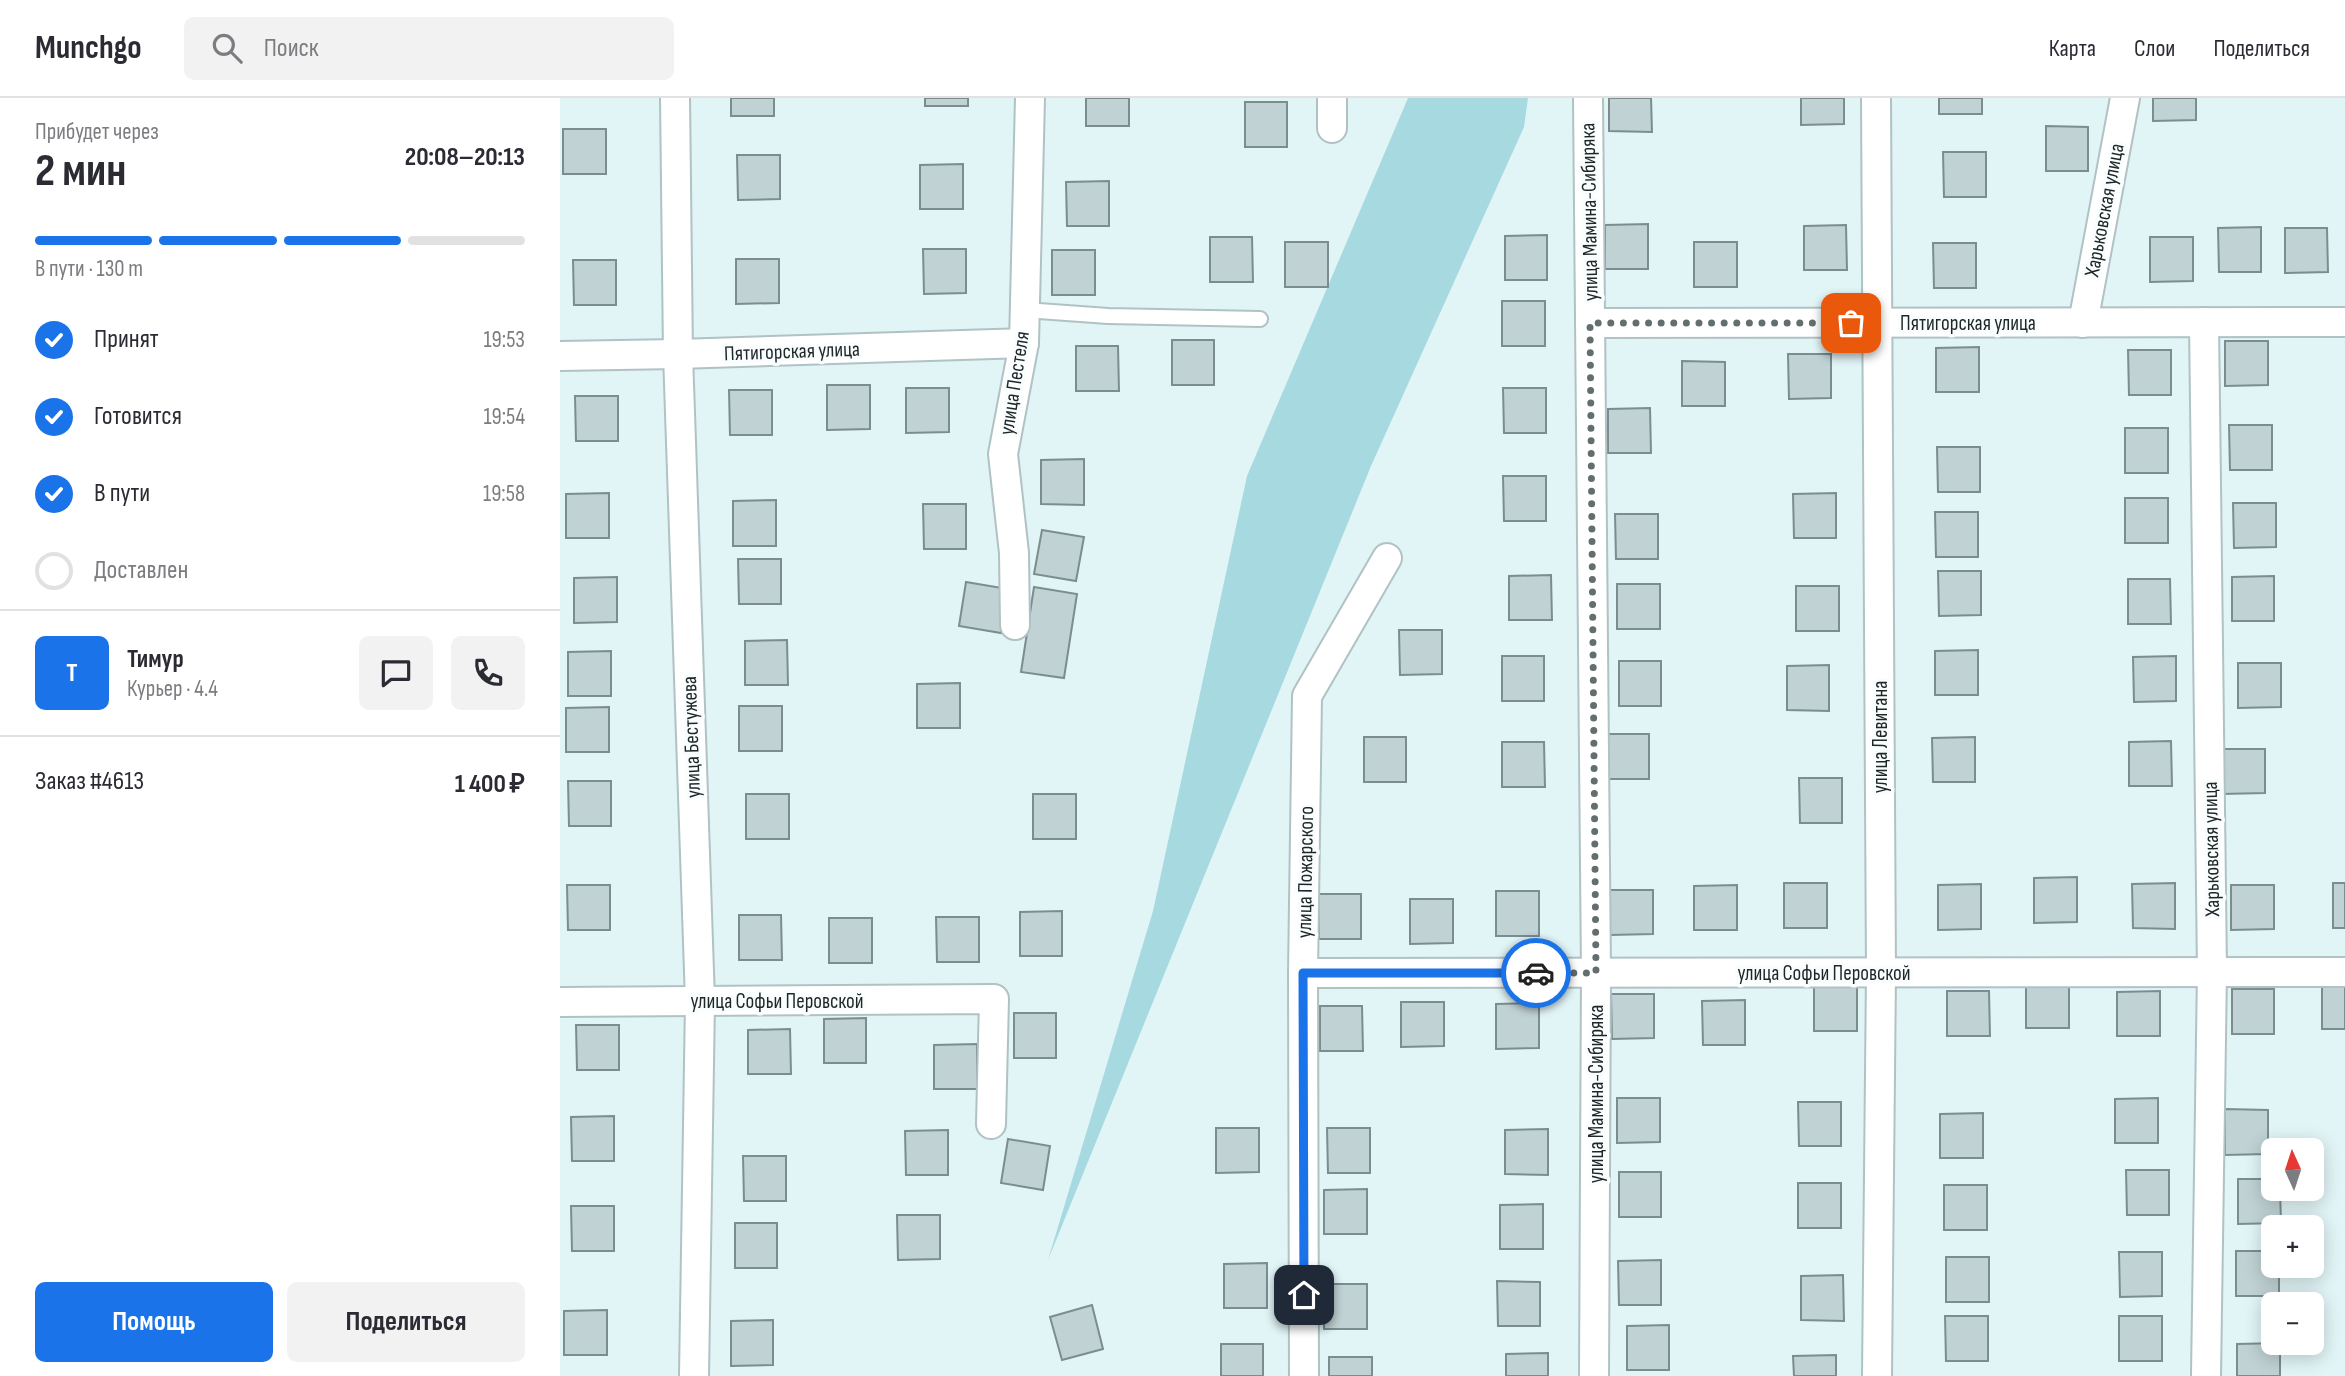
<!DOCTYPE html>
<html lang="ru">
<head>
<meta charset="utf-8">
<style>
  body { margin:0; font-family:"Sofia Sans Condensed",sans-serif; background:#f2f2f3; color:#2b2b33; height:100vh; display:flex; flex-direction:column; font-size:26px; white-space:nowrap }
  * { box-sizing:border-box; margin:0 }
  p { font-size:23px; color:#7c7c81 }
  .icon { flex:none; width:38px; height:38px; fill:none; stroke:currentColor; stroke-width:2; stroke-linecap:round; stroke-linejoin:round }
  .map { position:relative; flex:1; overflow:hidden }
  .drawer { display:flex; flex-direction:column; background:#fff; width:560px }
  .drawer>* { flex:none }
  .needle { width:46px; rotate:357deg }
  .tools { position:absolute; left:1701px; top:1040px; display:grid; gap:14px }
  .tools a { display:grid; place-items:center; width:63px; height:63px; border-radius:10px; background:#fff; box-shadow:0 4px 18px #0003; font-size:35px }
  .pin { position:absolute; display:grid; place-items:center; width:60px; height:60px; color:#fff; margin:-30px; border-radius:14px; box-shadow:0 4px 10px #0006 }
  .courier { position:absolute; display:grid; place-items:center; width:70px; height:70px; margin:-35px; border:5px solid #1a73e8; border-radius:50%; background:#fff; color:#222; box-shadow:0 2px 9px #0007 }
  .headline em { font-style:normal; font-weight:700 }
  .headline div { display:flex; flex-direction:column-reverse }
  .headline { display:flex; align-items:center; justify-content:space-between; height:119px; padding:0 35px }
  h1 { font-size:46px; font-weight:700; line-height:52px }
  .bar { display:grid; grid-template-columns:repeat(4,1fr); gap:10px 7px; align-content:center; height:84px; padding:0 35px }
  .bar i { height:9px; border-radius:5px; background:#e1e1e2 }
  .bar .on { background:#1a73e8 }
  .bar p { grid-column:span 4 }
  .line { display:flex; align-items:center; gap:18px; padding:0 35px; border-top:2px solid #e1e1e2 }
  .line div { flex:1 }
  .round { display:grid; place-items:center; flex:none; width:74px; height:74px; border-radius:10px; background:#f2f2f3 }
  ol { padding:0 35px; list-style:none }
  li { display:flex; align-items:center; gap:21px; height:77px }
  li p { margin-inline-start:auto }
  li .icon { padding:7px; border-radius:50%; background:#1a73e8; color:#fff; stroke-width:4 }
  li:last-child { color:#7c7c81 }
  li i { width:38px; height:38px; border:4px solid #e1e1e2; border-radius:50% }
  .button { display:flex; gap:14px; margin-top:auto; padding:14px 35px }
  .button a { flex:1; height:80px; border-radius:10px; background:#1a73e8; color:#fff; font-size:28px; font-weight:700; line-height:80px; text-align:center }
  .button a+a { background:#f2f2f3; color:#2b2b33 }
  header { display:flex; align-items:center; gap:42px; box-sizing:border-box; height:98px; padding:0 35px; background:#fff; border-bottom:2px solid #e1e1e2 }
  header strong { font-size:33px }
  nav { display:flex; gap:38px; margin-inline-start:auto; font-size:24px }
  .search { width:490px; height:63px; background:#f2f2f3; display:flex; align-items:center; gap:18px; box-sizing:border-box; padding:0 24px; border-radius:10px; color:#7c7c81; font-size:26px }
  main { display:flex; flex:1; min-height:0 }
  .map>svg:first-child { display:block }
  .green { fill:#a7dae0 }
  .building { fill:#c0d2d4; stroke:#7c8d8f; stroke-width:2 }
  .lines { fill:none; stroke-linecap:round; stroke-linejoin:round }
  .lane-casing { stroke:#b0c2c4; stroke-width:18 }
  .street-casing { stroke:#b0c2c4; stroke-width:32 }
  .lane { stroke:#fff; stroke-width:14 }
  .street { stroke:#fff; stroke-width:28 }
  .done { stroke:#636e6f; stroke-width:7; stroke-dasharray:0 12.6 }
  .route { stroke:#1a73e8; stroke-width:9 }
  .labels { text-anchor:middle; stroke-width:7; stroke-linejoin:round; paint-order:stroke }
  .street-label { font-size:21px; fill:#1f2627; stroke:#fafdfe }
</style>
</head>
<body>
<header>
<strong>Munchgo</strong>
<div class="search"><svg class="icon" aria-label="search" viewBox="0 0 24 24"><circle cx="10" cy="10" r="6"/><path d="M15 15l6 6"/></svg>Поиск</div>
<nav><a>Карта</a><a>Слои</a><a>Поделиться</a></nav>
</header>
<main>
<section class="drawer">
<div class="headline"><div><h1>2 мин</h1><p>Прибудет через</p></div><em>20:08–20:13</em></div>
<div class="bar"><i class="on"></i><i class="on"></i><i class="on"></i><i></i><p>В пути · 130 m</p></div>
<ol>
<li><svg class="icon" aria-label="check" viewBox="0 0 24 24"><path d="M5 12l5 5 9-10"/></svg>Принят<p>19:53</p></li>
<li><svg class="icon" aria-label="check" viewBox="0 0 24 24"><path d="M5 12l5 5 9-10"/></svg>Готовится<p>19:54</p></li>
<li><svg class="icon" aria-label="check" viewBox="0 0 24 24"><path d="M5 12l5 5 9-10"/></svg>В пути<p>19:58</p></li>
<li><i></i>Доставлен</li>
</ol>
<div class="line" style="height:126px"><b class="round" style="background:#1a73e8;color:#fff">Т</b><div><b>Тимур</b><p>Курьер · 4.4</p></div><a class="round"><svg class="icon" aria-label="chat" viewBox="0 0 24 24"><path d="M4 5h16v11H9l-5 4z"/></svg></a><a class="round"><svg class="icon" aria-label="phone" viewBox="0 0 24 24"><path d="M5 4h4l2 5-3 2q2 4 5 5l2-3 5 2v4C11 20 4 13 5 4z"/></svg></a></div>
<div class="line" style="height:91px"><div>Заказ #4613</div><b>1 400 ₽</b></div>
<div class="button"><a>Помощь</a><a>Поделиться</a></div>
</section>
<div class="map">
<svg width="1785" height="1278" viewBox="0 0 1785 1278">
  <rect width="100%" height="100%" fill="#e1f4f6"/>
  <!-- green -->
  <polygon class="green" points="848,0 968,0 964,29 811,368 488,1162 593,813 687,378"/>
  <!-- building -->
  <g class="building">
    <rect x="171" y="0" width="43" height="18"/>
    <rect x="365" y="0" width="43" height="8"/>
    <rect x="526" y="0" width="43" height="28"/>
    <polygon points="1049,0 1091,0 1092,34 1049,33"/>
    <polygon points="1241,0 1284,0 1284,26 1241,27"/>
    <rect x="1379" y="0" width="43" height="16"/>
    <polygon points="1593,0 1636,0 1636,22 1593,23"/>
    <rect x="685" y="4" width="42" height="45"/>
    <polygon points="1486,28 1528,29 1528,73 1486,73"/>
    <rect x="3" y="31" width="43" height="45"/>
    <polygon points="1383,54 1426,54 1426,99 1384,99"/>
    <polygon points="177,57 220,57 220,101 178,102"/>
    <polygon points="403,66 403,111 360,111 360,67"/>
    <polygon points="549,83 549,128 507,128 506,84"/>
    <polygon points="1088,126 1088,171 1045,171 1045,127"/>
    <polygon points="1286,127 1287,172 1244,172 1244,128"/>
    <polygon points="1701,129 1701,174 1659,174 1658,130"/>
    <polygon points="1725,130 1767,130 1768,174 1725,175"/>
    <polygon points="987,137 987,182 945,182 945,138"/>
    <polygon points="650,139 692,139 693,184 650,184"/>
    <polygon points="1590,139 1633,139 1633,183 1590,184"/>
    <rect x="725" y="144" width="43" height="45"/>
    <rect x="1134" y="144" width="43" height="45"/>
    <polygon points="1373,145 1416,145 1416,190 1374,190"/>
    <polygon points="363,151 406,151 406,195 364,196"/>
    <rect x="492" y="152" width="43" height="45"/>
    <polygon points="176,161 219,161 219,205 176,206"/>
    <polygon points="13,162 56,162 56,207 14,207"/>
    <rect x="942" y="203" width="43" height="45"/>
    <rect x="612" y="242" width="42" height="45"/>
    <polygon points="1665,243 1708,243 1708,287 1665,288"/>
    <polygon points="516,248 558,248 559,293 516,293"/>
    <polygon points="1419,249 1419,294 1376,294 1376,250"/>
    <polygon points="1568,252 1611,252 1611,297 1569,297"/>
    <polygon points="1228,256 1271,256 1271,300 1229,301"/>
    <polygon points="1122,263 1165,264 1165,308 1122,308"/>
    <polygon points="267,287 310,287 310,331 267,332"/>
    <polygon points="346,290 389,290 389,334 346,335"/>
    <polygon points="943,290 986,290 986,335 944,335"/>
    <polygon points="169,292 212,292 212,337 170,337"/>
    <polygon points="15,298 58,298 58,343 16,343"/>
    <polygon points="1090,310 1091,355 1048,355 1048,311"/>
    <polygon points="1669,327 1712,327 1712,372 1670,372"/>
    <rect x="1565" y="330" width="43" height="45"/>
    <polygon points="1377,349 1420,349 1420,394 1378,394"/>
    <polygon points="524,361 524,407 481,406 481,362"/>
    <polygon points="943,378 986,378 986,423 944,423"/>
    <polygon points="49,395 49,440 6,440 6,396"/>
    <polygon points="1276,395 1276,440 1234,440 1233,396"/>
    <rect x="1565" y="400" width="43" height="45"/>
    <polygon points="216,402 216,448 173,448 173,403"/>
    <polygon points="1673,405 1716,405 1716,449 1674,450"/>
    <polygon points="363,406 406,406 406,451 364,451"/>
    <polygon points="1375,414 1418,414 1418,459 1376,459"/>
    <polygon points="1055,416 1098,416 1098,461 1056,461"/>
    <polygon points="482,432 524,439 516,483 474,476"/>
    <polygon points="178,461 221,461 221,506 179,506"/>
    <polygon points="1378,473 1421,473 1421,517 1379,518"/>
    <polygon points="991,477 992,522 949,522 949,478"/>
    <polygon points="1714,478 1714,523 1672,523 1672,479"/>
    <polygon points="57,479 57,524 14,525 14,480"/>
    <polygon points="1568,481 1610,481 1611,526 1568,526"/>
    <polygon points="406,484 448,491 441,535 399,528"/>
    <rect x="1057" y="486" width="43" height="45"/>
    <rect x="1236" y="488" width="43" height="45"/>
    <polygon points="474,489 517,496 504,580 461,574"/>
    <polygon points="839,532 882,532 882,576 840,577"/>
    <polygon points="227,542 228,587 185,587 185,543"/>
    <polygon points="1418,552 1418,597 1375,597 1375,553"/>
    <polygon points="51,553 51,598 8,598 8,554"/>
    <rect x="942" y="558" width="42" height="45"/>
    <polygon points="1616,558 1616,603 1574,604 1573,559"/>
    <rect x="1059" y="563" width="42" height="45"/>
    <polygon points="1678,565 1721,565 1721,609 1678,610"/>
    <polygon points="1269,567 1269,613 1227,612 1227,568"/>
    <polygon points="400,585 400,630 357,630 357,586"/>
    <rect x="179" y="608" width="43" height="45"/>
    <polygon points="49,609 49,654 6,654 6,610"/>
    <rect x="1047" y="636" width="42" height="45"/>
    <rect x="804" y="639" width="42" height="45"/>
    <polygon points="1415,639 1415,684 1373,684 1372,640"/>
    <polygon points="1611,643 1612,688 1569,688 1569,644"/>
    <polygon points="942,644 984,644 985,689 942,689"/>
    <polygon points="1662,651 1705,651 1705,695 1662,696"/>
    <polygon points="1239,680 1282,680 1282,725 1240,725"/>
    <polygon points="8,683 51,683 51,728 9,728"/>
    <rect x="186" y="696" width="43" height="45"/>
    <rect x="473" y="696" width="43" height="45"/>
    <polygon points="1517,779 1517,824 1474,825 1474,780"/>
    <rect x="1224" y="785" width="43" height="45"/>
    <polygon points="1615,785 1615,831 1573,830 1572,786"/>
    <rect x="1773" y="785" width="12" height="45"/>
    <polygon points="1421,786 1421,831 1378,832 1378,787"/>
    <polygon points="7,787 50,787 50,832 8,832"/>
    <polygon points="1177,787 1177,832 1134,832 1134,788"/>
    <polygon points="1671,787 1714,787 1714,831 1671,832"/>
    <polygon points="1050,792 1093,792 1093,836 1050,837"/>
    <rect x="936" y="793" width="43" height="45"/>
    <polygon points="758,796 801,796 801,841 759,841"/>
    <polygon points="850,801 893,801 893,845 850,846"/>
    <polygon points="502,813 502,858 460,858 460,814"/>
    <polygon points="179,817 221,817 222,862 179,862"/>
    <polygon points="376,819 419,819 419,864 377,864"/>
    <rect x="269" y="820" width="43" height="45"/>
    <rect x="1466" y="885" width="43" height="45"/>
    <polygon points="1785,886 1785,931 1762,931 1762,887"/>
    <rect x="1254" y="888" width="43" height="45"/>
    <rect x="1672" y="891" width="42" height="45"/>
    <polygon points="1387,893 1429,893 1430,938 1387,938"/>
    <polygon points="1600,893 1600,938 1557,938 1557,894"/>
    <polygon points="1051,896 1094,896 1094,940 1052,941"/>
    <polygon points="1185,902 1185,947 1143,947 1142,903"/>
    <polygon points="841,904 884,904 884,948 841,949"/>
    <polygon points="979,905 979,950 936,951 936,906"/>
    <polygon points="760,908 802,908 803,953 760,953"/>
    <rect x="454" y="915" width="42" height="45"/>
    <polygon points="306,920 306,965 264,965 264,921"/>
    <polygon points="16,927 59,927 59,972 17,972"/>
    <polygon points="230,931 231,976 188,976 188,932"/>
    <polygon points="417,946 417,991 374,991 374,947"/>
    <polygon points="1057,1000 1100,1000 1100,1044 1057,1045"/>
    <polygon points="1598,1000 1598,1045 1555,1045 1555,1001"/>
    <polygon points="1238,1004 1281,1004 1281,1048 1239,1048"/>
    <polygon points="1665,1011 1708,1012 1708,1056 1665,1057"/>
    <polygon points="1423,1015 1423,1060 1380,1060 1380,1016"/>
    <polygon points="54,1018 54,1063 12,1063 11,1019"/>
    <polygon points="656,1030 699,1030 699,1074 656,1075"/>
    <polygon points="767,1030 810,1030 810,1075 768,1075"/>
    <polygon points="988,1031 988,1077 945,1076 945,1032"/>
    <polygon points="388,1032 388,1077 346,1077 345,1033"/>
    <polygon points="448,1041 490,1048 483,1092 441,1085"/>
    <polygon points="183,1058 226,1058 226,1103 184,1103"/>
    <polygon points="1566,1072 1609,1072 1609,1117 1567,1117"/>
    <rect x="1059" y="1074" width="42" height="45"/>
    <polygon points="1678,1081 1713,1081 1713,1090 1720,1090 1721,1125 1678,1126"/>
    <rect x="1238" y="1085" width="43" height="45"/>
    <rect x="1384" y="1087" width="43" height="45"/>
    <polygon points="807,1091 807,1136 764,1136 764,1092"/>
    <polygon points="983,1106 983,1151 940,1151 940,1107"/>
    <polygon points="11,1108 54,1108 54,1153 12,1153"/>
    <polygon points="337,1117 380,1117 380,1161 338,1162"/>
    <rect x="175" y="1125" width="42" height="45"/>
    <polygon points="1676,1153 1713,1153 1713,1167 1719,1167 1719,1198 1676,1198"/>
    <polygon points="1559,1154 1602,1154 1602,1198 1560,1199"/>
    <rect x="1386" y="1159" width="43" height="45"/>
    <polygon points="1101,1162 1101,1207 1059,1207 1058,1163"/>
    <polygon points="707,1165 707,1210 664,1210 664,1166"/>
    <polygon points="1283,1177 1284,1223 1241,1222 1241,1178"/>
    <polygon points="937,1183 980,1184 980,1228 938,1228"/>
    <rect x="764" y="1186" width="43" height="45"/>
    <polygon points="532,1207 543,1251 502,1262 490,1219"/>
    <polygon points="47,1212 47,1257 4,1257 4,1213"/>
    <polygon points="1385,1218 1428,1218 1428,1263 1386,1263"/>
    <rect x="1559" y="1218" width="43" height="45"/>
    <polygon points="213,1222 213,1267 171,1268 171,1223"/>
    <polygon points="1109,1227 1109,1272 1067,1272 1067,1228"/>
    <polygon points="1720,1245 1720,1278 1677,1278 1677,1246"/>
    <rect x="661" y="1246" width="42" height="32"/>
    <polygon points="988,1255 988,1278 946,1278 946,1256"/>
    <polygon points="1276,1257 1276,1278 1234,1278 1233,1258"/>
    <rect x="769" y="1259" width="43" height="19"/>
  </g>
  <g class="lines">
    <!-- lane casing -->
    <g class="lane-casing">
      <polyline id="lane" points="465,212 548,218 700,221"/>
    </g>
    <!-- street casing -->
    <g class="street-casing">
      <g id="street">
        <polyline points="115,0 118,256 140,903 134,1278"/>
        <polyline points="1028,0 1036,875 1034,1278"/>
        <polyline points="1316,0 1321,875 1317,1278"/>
        <polyline points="772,30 772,0"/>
        <polyline points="1644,224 1652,873 1646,1278"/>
        <polyline points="1030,225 1785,224"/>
        <polyline points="1523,225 1565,0"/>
        <polyline points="0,258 118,256 464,245"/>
        <polyline points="455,527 454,455 443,356 464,245 470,0"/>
        <polyline points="743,875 1785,874"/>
        <polyline points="0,904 434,901 431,1026"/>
        <polyline points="744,1278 743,875 747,598 827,460"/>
      </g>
    </g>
    <!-- lane -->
    <use href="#lane" class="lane"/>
    <!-- street -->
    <use href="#street" class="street"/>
  </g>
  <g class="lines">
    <!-- done -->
    <polyline class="done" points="976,875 1036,875 1030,225 1291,225"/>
    <!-- route -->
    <polyline class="route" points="744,1197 743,875 976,875"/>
  </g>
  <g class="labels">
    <!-- street labels -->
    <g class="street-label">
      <text transform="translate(1544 112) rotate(-79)" y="7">Харьковская улица</text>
      <text transform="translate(1029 114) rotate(-91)" y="7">улица Мамина-Сибиряка</text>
      <text x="1408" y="232">Пятигорская улица</text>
      <text transform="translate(232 253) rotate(-2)" y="7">Пятигорская улица</text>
      <text transform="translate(454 285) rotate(-81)" y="7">улица Пестеля</text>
      <text transform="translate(131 639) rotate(-92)" y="7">улица Бестужева</text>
      <text transform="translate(1320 639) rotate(-90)" y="7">улица Левитана</text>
      <text transform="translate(1651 751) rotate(-91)" y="7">Харьковская улица</text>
      <text transform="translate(745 774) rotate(-89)" y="7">улица Пожарского</text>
      <text x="1264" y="882">улица Софьи Перовской</text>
      <text x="217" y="910">улица Софьи Перовской</text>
      <text transform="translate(1036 996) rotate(-90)" y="7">улица Мамина-Сибиряка</text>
    </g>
  </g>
</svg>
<div class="tools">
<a><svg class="needle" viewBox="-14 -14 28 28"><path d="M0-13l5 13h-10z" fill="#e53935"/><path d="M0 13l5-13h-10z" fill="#7c7c81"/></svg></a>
<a>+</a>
<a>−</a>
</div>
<div class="pin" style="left:1291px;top:225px;background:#ea580c"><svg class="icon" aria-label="bag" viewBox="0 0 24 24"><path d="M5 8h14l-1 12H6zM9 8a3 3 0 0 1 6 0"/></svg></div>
<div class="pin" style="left:744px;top:1197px;background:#1f2937"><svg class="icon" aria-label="home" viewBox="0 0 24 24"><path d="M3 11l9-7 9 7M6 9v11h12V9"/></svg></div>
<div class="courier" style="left:976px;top:875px"><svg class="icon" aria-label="car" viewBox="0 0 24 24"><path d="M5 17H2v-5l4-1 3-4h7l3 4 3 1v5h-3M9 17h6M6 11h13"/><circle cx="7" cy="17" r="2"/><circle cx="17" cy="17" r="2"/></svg></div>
</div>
</main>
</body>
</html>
